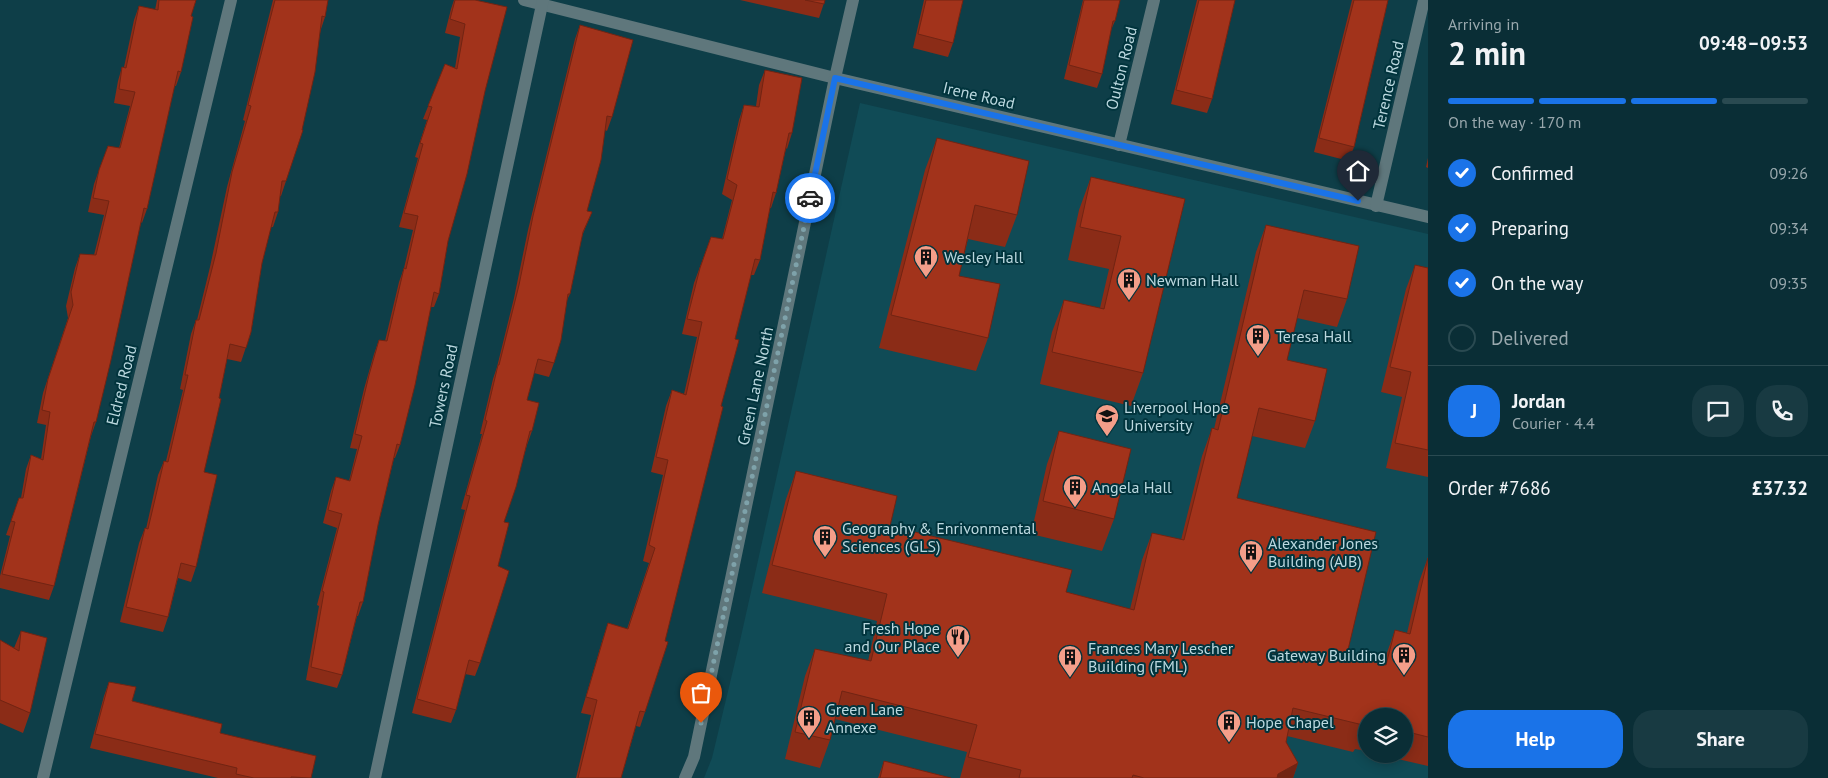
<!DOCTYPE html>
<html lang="en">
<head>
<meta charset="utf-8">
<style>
  body { margin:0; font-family:"PT Sans",sans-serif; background:#183a42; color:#f1f3f6; height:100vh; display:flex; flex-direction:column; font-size:19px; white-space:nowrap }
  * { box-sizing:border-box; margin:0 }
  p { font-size:16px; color:#99a8ad }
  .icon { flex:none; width:28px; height:28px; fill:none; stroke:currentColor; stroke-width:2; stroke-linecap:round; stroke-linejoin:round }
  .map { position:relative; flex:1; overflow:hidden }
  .panel { display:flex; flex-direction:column; background:#0a2e36; width:400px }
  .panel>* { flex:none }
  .controls { position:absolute; left:1358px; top:708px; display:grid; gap:10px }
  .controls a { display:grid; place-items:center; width:55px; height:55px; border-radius:50%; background:#0a2e36; box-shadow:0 2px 12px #0003,0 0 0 1px #2a4a51; font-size:25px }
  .pin { position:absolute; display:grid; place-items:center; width:42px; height:42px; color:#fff; margin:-51px -21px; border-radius:50% 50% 50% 0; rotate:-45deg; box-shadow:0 0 5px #0007 }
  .pin .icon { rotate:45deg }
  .courier { position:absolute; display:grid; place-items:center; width:50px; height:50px; margin:-25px; border:4px solid #1a73e8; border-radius:50%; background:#fff; color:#222; box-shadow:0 1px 6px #0007 }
  .headline em { font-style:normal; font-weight:800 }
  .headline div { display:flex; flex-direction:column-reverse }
  .headline { display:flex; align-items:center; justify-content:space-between; height:85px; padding:0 20px }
  h1 { font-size:32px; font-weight:800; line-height:38px }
  .bar { display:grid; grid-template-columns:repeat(4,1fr); gap:8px 5px; align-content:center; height:60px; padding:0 20px }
  .bar i { height:6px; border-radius:4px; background:#2a4a51 }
  .bar .current { background:#1a73e8 }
  .bar p { grid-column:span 4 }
  .line { display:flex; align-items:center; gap:12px; padding:0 20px; border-top:1px solid #2a4a51 }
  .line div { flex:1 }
  .round { display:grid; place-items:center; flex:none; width:52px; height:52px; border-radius:20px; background:#183a42 }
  ol { padding:0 20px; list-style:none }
  li { display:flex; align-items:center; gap:15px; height:55px }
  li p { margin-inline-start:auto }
  li .icon { padding:5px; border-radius:50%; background:#1a73e8; color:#fff; stroke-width:4 }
  li:last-child { color:#99a8ad }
  li i { width:28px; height:28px; border:2px solid #2a4a51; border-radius:50% }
  .cta { display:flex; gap:10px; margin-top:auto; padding:10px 20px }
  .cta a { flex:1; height:58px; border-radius:20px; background:#1a73e8; color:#fff; font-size:20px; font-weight:800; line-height:58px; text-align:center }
  .cta a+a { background:#183a42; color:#f1f3f6 }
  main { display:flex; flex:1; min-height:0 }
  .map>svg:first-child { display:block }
  .built { fill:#104b56; fill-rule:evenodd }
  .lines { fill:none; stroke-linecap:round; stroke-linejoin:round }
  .minor { stroke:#5f777c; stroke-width:12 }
  .wall { fill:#8b2c17 }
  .shaded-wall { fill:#712413 }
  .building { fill:#a2331b; stroke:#712413 }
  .done { stroke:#7ea2aa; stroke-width:5; stroke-dasharray:0 9 }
  .route { stroke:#1a73e8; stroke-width:6 }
  .labels { text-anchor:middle; stroke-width:4; stroke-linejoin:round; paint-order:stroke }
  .street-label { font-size:16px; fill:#bbd8df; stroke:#01343d }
  .poi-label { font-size:16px; fill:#bbd8df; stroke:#01343d; text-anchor:start }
</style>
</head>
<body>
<main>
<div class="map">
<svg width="1428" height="778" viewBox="0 0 1428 778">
  <rect width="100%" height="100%" fill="#0e3e48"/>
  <!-- built -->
  <path class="built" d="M860 103 1428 234V778H704L712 758 740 641ZM1366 716H1404V754H1366Z"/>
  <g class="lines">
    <!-- minor -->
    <g class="minor">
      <polyline points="524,0 835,78 1428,217"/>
      <polyline points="1119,145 1154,0"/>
      <polyline points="1376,206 1424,0"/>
      <polyline points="43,778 231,0"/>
      <polyline points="375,778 543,0"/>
      <polyline points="685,778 694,757 835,78 853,0"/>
    </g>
  </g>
  <!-- wall -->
  <g class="wall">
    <polygon points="157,0 196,0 191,16 181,72 176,86 174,86 147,209 142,223 141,222 96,422 91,436 54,586 49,600 0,588 0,576 10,536 6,535 19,498 21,498 26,469 31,455 41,459 46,425 37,423 43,393 68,318 66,306 75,268 80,254 94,255 104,215 88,212 94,184 108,146 119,148 130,106 114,103 118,81 122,67 124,67 134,20 139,6 155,10"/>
    <polygon points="273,0 328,0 325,17 321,29 286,181 281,196 280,196 278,212 273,227 271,227 262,263 251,332 241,362 227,359 204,472 196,567 191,582 178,578 168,617 163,632 120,622 139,543 145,528 146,529 158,475 164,461 166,461 183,390 180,389 191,334 196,320 197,320 210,267 227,187 245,121 243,120"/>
    <polygon points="454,0 475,0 485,91 448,241 439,294 434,307 431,307 400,445 395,458 394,458 378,525 363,602 358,616 357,616 342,675 337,688 306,680 319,606 317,605 337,528 323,523 331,491 336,477 349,481 357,449 350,448 364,389 374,354 379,340 385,341 399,282 404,268 413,230 399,227 418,158 415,157 427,120 423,119 445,64 455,68 460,37 445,33 451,9"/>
    <polygon points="740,0 825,0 819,18"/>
    <polygon points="924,0 963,0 953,43 948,57 913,48"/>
    <polygon points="1083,0 1120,0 1115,21 1111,30 1102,74 1097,88 1064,79"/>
    <polygon points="1197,0 1235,0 1212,99 1207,113 1171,104"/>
    <polygon points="1352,0 1388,0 1354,147 1349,161 1314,152"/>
    <polygon points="580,25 612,117 607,131 605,130 587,211 592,212 582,236 570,294 566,302 554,363 549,377 534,373 527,400 532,431 527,445 504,522 498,566 480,663 475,676 465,674 456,710 451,723 412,713 465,510 461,509 482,434 480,434 493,379 497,367 514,298 528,230 575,39"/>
    <polygon points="765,70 792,133 787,149 786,148 776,193 771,208 770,208 760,260 754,275 751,275 735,339 721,406 645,712 640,727 636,726 621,778 576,778 591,715 581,713 603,638 608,623 627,629 649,563 643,561 663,475 651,472 666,406 672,390 684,394 697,337 682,334 694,283 711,237 722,239 732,200 722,194 739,120 744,105 756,106 759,85"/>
    <polygon points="937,138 1017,215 1005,247 968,239 959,276 988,338 976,371 879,348 925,170"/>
    <polygon points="1428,158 1428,168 1426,167"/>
    <polygon points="1091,177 1185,199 1143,373 1131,406 1040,384 1052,332 1064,300 1100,308 1109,269 1068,260 1079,210"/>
    <polygon points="1266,225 1347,299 1337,327 1297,318 1287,360 1315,421 1305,448 1252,436 1237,498 1347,654 1383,664 1395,630 1407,633 1419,582 1428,557 1428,766 1376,754 1404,754 1404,716 1366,716 1366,751 1355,749 1353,752 1287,736 1286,742 1298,763 1293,778 960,778 967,752 835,719 830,740 820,768 785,759 805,676 815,649 868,661 877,621 762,593 786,499 796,471 890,526 1066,592 1130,609 1142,560 1152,533 1181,540 1202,456 1212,428 1214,429 1256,252"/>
    <polygon points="1415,265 1428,268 1428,477 1386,468 1402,397 1381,392 1406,289"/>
    <polygon points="1059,431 1114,519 1102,551 1031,534 1047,464"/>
    <polygon points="21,631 30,713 23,733 0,723 0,640 14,648"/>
    <polygon points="109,682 132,701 220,733 311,778 218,778 90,748 104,696"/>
    <polygon points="884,761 951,778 878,778"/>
  </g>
  <!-- shaded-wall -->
  <polygon class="shaded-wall" points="1298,763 1293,778 1276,778 1278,774"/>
  <!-- building -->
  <g class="building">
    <polygon points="159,0 196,0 191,16 193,17 181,72 178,71 147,209 144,208 111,360 96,422 94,422 54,586 2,574 15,522 11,521 19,498 23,498 31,455 43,460 50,412 42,410 48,379 73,305 71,292 80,254 96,255 109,201 93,198 99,170 108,146 120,148 135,92 119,89 122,67 126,68 139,6 158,10"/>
    <polygon points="275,0 328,0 325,17 322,16 315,72 302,130 303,130 286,181 282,181 278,212 275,212 262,263 251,332 246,348 230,344 219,398 221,399 204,472 217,475 196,567 181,563 168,617 126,607 145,528 148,529 164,461 168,462 188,375 185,375 196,320 199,320 216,253 232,172 251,106 248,105"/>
    <polygon points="455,0 475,0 507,7 485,91 467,174 448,241 439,294 434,292 415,385 400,445 397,444 378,525 363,602 360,602 342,675 311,667 324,592 322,591 342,514 328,510 336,477 350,481 362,436 355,434 369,375 379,340 387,341 404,268 406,269 418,216 404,213 423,144 420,143 432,107 428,106 445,64 457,69 465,24 450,19"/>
    <polygon points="805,0 825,0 824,4"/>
    <polygon points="926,0 963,0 953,43 918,34"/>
    <polygon points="1084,0 1120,0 1115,21 1113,21 1102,74 1069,65"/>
    <polygon points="1199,0 1235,0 1212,99 1176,90"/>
    <polygon points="1354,0 1388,0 1354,147 1319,138"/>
    <polygon points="580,25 633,40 612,117 607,116 601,160 587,211 592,212 583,232 570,294 568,294 561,340 554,363 538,359 527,400 539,403 532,431 530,431 516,487 504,522 509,523 498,566 509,571 480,663 469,660 456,710 417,699 470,496 466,495 487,421 485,420 498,365 499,365 519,285 533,216"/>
    <polygon points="765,70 802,78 792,133 789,133 776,193 773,192 760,260 755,259 735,339 739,340 721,406 723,407 665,641 668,642 645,712 640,711 621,778 578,778 597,700 586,697 608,623 628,629 655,548 649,545 668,460 656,457 672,390 686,395 702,322 687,319 700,268 711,237 723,239 737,185 727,179 744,105 759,107"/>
    <polygon points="937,138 1029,161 1017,215 975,205 959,276 1000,284 988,338 891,315"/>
    <polygon points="1091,177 1185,199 1143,373 1052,352 1064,300 1104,309 1121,236 1080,227"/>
    <polygon points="1266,225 1359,246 1347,299 1304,290 1287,360 1327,369 1315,421 1259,408 1237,498 1376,532 1347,654 1386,665 1395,630 1410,634 1428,558 1428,737 1404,731 1404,716 1366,716 1366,722 1364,721 1363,725 1293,708 1286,742 1298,763 1278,774 1277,778 1144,778 1133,775 1132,778 1019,778 1021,770 968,757 977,725 842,691 830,740 795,732 815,649 871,661 887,594 772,565 796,471 897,496 890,526 1072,570 1066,592 1134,610 1152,533 1184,540 1212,428 1218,430"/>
    <polygon points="1415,265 1428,268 1428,450 1395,443 1411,372 1390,367"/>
    <polygon points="1059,431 1131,449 1114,519 1043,501"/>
    <polygon points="21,631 47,638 30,713 0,700 0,640 19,651"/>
    <polygon points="109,682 136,687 132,701 222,724 220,733 316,756 311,778 291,777 291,778 254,778 236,774 237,768 95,734"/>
    <polygon points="884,761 951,778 880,778"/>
  </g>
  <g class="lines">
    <!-- done -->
    <polyline class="done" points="701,723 810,198"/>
    <!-- route -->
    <polyline class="route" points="810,198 835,78 1358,201"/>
  </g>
  <!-- icons -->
  <defs>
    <g id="building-pin" transform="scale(1.25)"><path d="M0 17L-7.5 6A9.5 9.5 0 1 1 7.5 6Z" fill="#f49e89" stroke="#01343d"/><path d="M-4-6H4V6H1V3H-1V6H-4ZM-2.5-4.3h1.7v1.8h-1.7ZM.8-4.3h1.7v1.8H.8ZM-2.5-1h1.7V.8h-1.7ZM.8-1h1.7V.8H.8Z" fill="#111"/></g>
    <g id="university-pin" transform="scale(1.25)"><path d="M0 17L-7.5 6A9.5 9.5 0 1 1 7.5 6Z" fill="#f49e89" stroke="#01343d"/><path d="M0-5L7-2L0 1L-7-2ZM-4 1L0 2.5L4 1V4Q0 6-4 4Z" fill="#111"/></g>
    <g id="restaurant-pin" transform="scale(1.25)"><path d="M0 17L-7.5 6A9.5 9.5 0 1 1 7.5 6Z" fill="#f49e89" stroke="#01343d"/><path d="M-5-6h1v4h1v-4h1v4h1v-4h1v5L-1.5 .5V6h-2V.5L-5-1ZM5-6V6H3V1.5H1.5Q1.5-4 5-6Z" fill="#111"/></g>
  </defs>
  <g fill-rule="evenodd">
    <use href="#building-pin" x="926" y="257"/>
    <use href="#building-pin" x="1129" y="280"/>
    <use href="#building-pin" x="1258" y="336"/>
    <use href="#university-pin" x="1107" y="416"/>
    <use href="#building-pin" x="1075" y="487"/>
    <use href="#building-pin" x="825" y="537"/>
    <use href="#building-pin" x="1251" y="552"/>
    <use href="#restaurant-pin" x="958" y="637"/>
    <use href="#building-pin" x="1404" y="655"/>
    <use href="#building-pin" x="1070" y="657"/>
    <use href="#building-pin" x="809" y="718"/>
    <use href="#building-pin" x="1229" y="722"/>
  </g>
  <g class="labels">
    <!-- street labels -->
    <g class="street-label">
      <text transform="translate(1121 68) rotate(-76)" y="6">Oulton Road</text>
      <text transform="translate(1388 85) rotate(-77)" y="6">Terence Road</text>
      <text transform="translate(979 95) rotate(13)" y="6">Irene Road</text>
      <text transform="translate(121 385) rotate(-76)" y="6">Eldred Road</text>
      <text transform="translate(443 386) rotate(-78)" y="6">Towers Road</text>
      <text transform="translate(755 386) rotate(-78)" y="6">Green Lane North</text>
    </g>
    <!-- poi labels -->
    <g class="poi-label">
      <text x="944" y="263">Wesley Hall</text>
      <text x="1146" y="286">Newman Hall</text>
      <text x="1276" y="342">Teresa Hall</text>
      <text x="1124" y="413">Liverpool Hope<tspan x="1124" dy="18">University</tspan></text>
      <text x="1092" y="493">Angela Hall</text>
      <text x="842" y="534">Geography &amp; Enrivonmental<tspan x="842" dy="18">Sciences (GLS)</tspan></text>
      <text x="1268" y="549">Alexander Jones<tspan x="1268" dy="18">Building (AJB)</tspan></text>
      <text x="940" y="634" text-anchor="end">Fresh Hope<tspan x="940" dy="18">and Our Place</tspan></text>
      <text x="1088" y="654">Frances Mary Lescher<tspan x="1088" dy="18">Building (FML)</tspan></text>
      <text x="1386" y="661" text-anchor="end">Gateway Building</text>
      <text x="826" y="715">Green Lane<tspan x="826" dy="18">Annexe</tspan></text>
      <text x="1246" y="728">Hope Chapel</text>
    </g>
  </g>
</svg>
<div class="controls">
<a><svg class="icon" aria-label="layers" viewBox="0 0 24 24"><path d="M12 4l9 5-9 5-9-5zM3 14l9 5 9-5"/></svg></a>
</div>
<div class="pin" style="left:701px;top:723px;background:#ea580c"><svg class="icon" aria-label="bag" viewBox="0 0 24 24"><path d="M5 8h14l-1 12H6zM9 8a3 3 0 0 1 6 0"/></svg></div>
<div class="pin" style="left:1358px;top:201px;background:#1f2937"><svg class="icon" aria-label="home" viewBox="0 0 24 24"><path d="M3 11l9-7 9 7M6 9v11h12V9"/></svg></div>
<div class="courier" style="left:810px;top:198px"><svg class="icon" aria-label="car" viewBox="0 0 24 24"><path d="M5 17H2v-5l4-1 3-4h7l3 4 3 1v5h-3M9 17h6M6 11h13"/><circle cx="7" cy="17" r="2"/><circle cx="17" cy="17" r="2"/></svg></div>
</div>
<section class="panel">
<div class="headline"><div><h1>2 min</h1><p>Arriving in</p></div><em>09:48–09:53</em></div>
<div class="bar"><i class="current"></i><i class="current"></i><i class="current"></i><i></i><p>On the way · 170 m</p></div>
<ol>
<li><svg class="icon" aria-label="check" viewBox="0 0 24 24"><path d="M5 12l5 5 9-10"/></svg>Confirmed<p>09:26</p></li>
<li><svg class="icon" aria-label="check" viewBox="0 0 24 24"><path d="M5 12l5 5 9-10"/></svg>Preparing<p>09:34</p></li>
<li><svg class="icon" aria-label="check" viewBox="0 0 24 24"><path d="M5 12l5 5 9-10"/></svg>On the way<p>09:35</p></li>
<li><i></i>Delivered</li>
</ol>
<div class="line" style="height:90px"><b class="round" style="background:#1a73e8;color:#fff">J</b><div><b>Jordan</b><p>Courier · 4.4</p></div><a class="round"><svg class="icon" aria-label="chat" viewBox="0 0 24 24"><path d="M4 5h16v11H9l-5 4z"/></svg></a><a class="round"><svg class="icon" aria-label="phone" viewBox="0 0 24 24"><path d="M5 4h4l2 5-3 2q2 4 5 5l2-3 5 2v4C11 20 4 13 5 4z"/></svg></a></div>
<div class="line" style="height:65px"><div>Order #7686</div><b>£37.32</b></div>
<div class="cta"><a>Help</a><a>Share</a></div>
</section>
</main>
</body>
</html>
